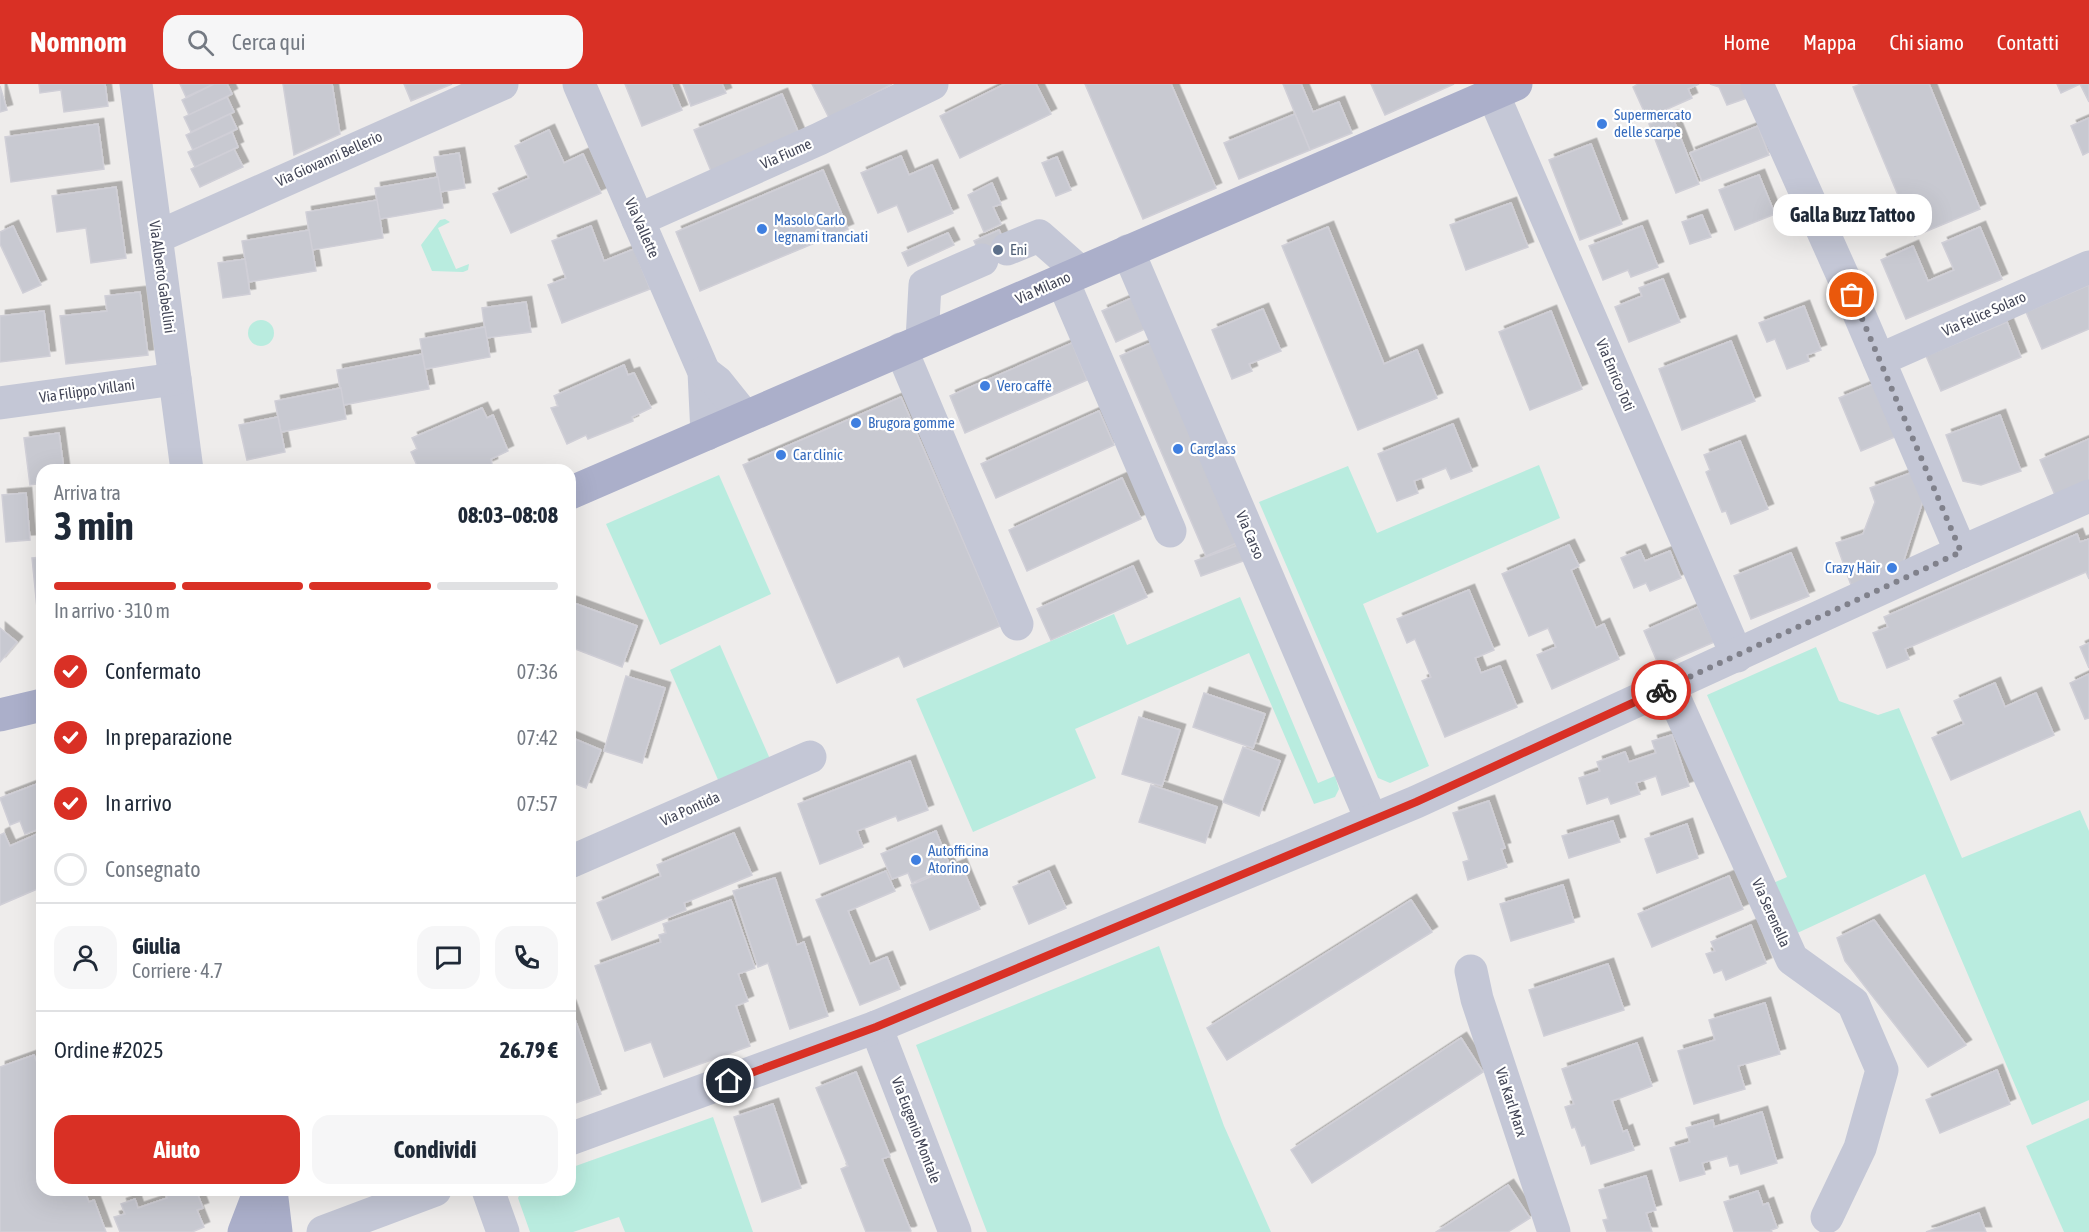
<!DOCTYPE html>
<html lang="it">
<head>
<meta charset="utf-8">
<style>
  body { margin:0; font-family:"Asap Condensed",sans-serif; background:#f6f6f7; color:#1f2937; height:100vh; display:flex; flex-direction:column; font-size:22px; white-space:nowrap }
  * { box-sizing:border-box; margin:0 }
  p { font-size:20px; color:#747a83 }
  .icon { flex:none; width:33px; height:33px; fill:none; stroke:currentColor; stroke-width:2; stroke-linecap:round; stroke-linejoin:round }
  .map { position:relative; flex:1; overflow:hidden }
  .drawer { position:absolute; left:36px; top:380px; width:540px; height:732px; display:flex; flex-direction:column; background:#fff; border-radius:18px; box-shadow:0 6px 24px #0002 }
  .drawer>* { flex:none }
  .pin { position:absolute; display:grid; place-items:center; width:51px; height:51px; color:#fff; margin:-26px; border:3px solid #fff; border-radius:50%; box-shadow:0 2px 6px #0007 }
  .courier { position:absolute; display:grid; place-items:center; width:60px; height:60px; margin:-30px; border:4px solid #d93025; border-radius:50%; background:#fff; color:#222; box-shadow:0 2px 8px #0007 }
  .bubble { position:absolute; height:42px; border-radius:18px; background:#fff; box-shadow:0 6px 24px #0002; font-size:20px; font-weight:700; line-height:42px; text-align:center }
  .head em { font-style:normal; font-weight:700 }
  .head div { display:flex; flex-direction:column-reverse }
  .head { display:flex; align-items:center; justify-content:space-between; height:102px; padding:0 18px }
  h1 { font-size:39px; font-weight:700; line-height:45px }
  .bar { display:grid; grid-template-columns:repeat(4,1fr); gap:9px 6px; align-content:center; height:72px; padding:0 18px }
  .bar i { height:8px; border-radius:4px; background:#e0e1e3 }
  .bar .selected { background:#d93025 }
  .bar p { grid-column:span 4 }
  .line { display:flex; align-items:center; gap:15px; padding:0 18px; border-top:2px solid #e0e1e3 }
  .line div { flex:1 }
  .round { display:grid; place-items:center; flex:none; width:63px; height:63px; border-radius:18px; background:#f6f6f7 }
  ol { padding:0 18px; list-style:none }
  li { display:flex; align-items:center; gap:18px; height:66px }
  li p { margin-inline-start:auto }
  li .icon { padding:6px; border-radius:50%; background:#d93025; color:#fff; stroke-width:4 }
  li:last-child { color:#747a83 }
  li i { width:33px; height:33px; border:3px solid #e0e1e3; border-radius:50% }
  .button { display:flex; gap:12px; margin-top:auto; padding:12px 18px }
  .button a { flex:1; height:69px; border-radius:18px; background:#d93025; color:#fff; font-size:24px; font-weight:700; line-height:69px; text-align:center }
  .button a+a { background:#f6f6f7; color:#1f2937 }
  header { display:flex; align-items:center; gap:36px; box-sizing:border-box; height:84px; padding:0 30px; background:#d93025; color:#fff }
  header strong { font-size:28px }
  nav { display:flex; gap:33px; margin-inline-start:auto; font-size:21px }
  .search { width:420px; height:54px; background:#f6f6f7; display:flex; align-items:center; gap:15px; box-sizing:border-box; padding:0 21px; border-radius:18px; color:#747a83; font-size:22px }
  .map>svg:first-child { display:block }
  .green { fill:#b9ecdf }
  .building { fill:#c8c9d1; stroke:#d0cfd7; stroke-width:1.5; filter:url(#shadow) }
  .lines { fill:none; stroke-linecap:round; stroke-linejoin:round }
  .minor { stroke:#c4c7d6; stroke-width:33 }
  .major { stroke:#abafca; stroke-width:33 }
  .done { stroke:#80818b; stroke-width:6; stroke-dasharray:0 10.8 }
  .route { stroke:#d93025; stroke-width:8 }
  .shop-dot { fill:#3f7fe0; stroke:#fff; stroke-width:2 }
  .service-dot { fill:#5c6f8a; stroke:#fff; stroke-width:2 }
  .labels { text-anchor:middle; stroke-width:4.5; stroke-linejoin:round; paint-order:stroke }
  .shop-label { font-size:15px; fill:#366cbe; stroke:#fff; text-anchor:start }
  .street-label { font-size:15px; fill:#444758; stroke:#fff }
  .service-label { font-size:15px; fill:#4e5e75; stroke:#fff; text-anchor:start }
</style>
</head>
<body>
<header>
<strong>Nomnom</strong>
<div class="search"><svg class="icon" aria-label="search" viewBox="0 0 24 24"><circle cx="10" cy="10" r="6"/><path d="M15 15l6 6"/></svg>Cerca qui</div>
<nav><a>Home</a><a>Mappa</a><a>Chi siamo</a><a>Contatti</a></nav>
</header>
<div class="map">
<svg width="2089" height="1148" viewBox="0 0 2089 1148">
  <defs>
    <filter id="shadow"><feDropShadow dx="5.5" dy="-5.5" stdDeviation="0" flood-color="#0004"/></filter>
  </defs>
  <rect width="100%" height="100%" fill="#eeeceb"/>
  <!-- green -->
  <g class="green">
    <polygon points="445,135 450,138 438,144 456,185 469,180 468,186 463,188 432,187 421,161 440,136"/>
    <circle cx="261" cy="249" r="13"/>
    <polygon points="1539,381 1560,434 1363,520 1429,682 1390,699 1378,694 1259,418 1348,382 1377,449"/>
    <polygon points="719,391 771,510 660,561 606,440"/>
    <polygon points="1240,513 1318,699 1335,692 1339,705 1335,713 1314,720 1249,569 1075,645 1096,694 973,748 916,615 1114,530 1127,561"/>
    <polygon points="720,561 770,675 719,698 670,586"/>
    <polygon points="1816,563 1839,617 1878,631 1899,624 1962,774 2080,726 2089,747 2089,1016 2032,1041 1925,790 1793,851 1771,800 1787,793 1707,611"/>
    <polygon points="1159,862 1224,1042 1271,1148 987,1148 916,961"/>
    <polygon points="713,1033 753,1148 625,1148 619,1133 573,1148 530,1148 518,1114 522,1106 570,1106 570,1084"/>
    <polygon points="2089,1034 2089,1148 2064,1148 2026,1062"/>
  </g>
  <!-- building -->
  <g class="building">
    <polygon points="39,0 105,0 108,22 64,28 61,6 40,9"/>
    <polygon points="180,0 214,0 186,13"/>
    <polygon points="214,0 227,0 232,10 189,31 182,16"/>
    <polygon points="283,0 332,0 340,50 294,71"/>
    <polygon points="404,0 452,0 411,17"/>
    <polygon points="625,0 671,0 682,26 642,42"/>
    <polygon points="683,0 722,0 726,9 691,22"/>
    <polygon points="812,0 892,0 829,34"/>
    <polygon points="1005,0 1036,0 1051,30 960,74 940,32"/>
    <polygon points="1085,0 1171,0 1216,104 1143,135"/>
    <polygon points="1283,0 1301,0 1313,28 1339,18 1352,49 1310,66"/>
    <polygon points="1371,0 1454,0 1385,31"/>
    <polygon points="1638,0 1699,0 1688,5 1692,14 1647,34 1633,3"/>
    <polygon points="1710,0 1746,0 1750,13 1727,21 1719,3"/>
    <polygon points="1861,0 1929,0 1980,125 1915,152 1853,3"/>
    <polygon points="2057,0 2089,0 2089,18 2080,0 2061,9"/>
    <polygon points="0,2 7,26 0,28"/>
    <polygon points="782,10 799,50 711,87 694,46"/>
    <polygon points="227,13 234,28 191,48 184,33"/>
    <polygon points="230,30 237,45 193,66 186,51"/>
    <polygon points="1295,30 1310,66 1239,95 1224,59"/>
    <polygon points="1672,32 1699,100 1676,109 1649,40"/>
    <polygon points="2089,34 2089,68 2083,71 2071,42"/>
    <polygon points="98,40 104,85 11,98 5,53"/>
    <polygon points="1758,42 1769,71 1702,97 1690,69"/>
    <polygon points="549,46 564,79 583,70 601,109 511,149 493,110 529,94 515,62"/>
    <polygon points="232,48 238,63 195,83 188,68"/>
    <polygon points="1591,60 1622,140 1580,156 1549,76"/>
    <polygon points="234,65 243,83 200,103 191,85"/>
    <polygon points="459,69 465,104 440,108 434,73"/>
    <polygon points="901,72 909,91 932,81 953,129 908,148 897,121 878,129 861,89"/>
    <polygon points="1057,73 1071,106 1056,112 1042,79"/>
    <polygon points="823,86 848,145 700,207 676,148"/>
    <polygon points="1759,91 1775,130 1735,146 1719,106"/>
    <polygon points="438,93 443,124 380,135 375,104"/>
    <polygon points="992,99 1001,120 993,123 1001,140 984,148 968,111"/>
    <polygon points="116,103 126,174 91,179 86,144 57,148 52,112"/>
    <polygon points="377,116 383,154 312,166 306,128"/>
    <polygon points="1511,119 1528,163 1466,186 1450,141"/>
    <polygon points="1702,131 1711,153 1690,160 1682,138"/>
    <polygon points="13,142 41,201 23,209 0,160 0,148"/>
    <polygon points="591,142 604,177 634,165 650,205 562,239 548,201 566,194 552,157"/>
    <polygon points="1642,142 1658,183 1631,193 1628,186 1603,196 1589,162"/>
    <polygon points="1328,143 1384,280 1417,266 1437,314 1358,346 1282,162"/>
    <polygon points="1980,143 2002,195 1906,235 1881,176 1913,162 1928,197 1954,186 1942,159"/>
    <polygon points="309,146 316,187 249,198 242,157"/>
    <polygon points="999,146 1011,173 986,183 974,157"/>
    <polygon points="948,149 954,161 908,182 902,169"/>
    <polygon points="245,175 250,210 223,214 218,179"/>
    <polygon points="1663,195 1680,238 1629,258 1615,223 1642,212 1639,204"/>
    <polygon points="2089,201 2089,245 2042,265 2026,228"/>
    <polygon points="140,208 148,271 66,280 60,232 107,227 105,212"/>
    <polygon points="1134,213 1147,244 1116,258 1102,227"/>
    <polygon points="526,218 531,248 486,254 482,224"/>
    <polygon points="1804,222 1821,266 1807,271 1809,277 1787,285 1775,255 1767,258 1759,239"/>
    <polygon points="1263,225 1281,267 1249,280 1252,287 1232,295 1212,246"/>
    <polygon points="44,227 50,272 0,278 0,232"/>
    <polygon points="1551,227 1582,305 1530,326 1499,248"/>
    <polygon points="2007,238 2021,273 1941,307 1926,272"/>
    <polygon points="485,243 490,273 425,285 420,255"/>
    <polygon points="1731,257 1755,317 1682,346 1659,285"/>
    <polygon points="1153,258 1239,458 1206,472 1120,272"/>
    <polygon points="1072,259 1087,296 965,349 950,312"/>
    <polygon points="422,270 429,305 343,321 337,286"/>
    <polygon points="624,281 628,291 634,289 651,324 632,333 633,337 588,355 586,351 567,360 551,324 558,322 554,312"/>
    <polygon points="1876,299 1897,352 1861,367 1839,314"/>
    <polygon points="341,304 346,335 281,348 275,317"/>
    <polygon points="901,313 1000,542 904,583 899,572 837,599 743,381"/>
    <polygon points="482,324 487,334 493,331 508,367 491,375 492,380 478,386 419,386 411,368 417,365 412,354"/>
    <polygon points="1099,327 1114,361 996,414 981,380"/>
    <polygon points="2000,331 2021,387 1981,401 1963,397 1946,351"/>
    <polygon points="278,333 285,368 247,376 239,341"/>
    <polygon points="1453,340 1472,387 1451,395 1446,384 1414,397 1418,409 1397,417 1378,370"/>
    <polygon points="59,349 64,386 42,386 42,399 30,401 24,354"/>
    <polygon points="2089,355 2089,397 2055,411 2040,376"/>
    <polygon points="1740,357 1768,425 1731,440 1726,427 1722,428 1706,388 1710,386 1704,371"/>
    <polygon points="1916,387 1925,410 1902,482 1851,501 1836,459 1863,450 1875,418 1870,404"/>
    <polygon points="1122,394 1141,435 1027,487 1009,446"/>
    <polygon points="26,409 30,456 6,458 2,411"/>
    <polygon points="2077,450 2080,458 2089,455 2089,495 2086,488 1905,565 1909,575 1887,584 1873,549 1888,543 1884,533"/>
    <polygon points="1241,460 1246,476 1201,492 1195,477"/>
    <polygon points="1569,461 1579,482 1571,486 1596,544 1604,540 1619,575 1552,605 1537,571 1556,563 1548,544 1529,552 1502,490"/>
    <polygon points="1640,466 1645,477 1670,467 1681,494 1650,507 1646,499 1634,504 1621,474"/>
    <polygon points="1791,469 1809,512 1751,535 1734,492"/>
    <polygon points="42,473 42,574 32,474"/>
    <polygon points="1133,482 1147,513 1051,556 1037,525"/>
    <polygon points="1469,506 1494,566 1475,574 1481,589 1500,582 1517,623 1445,653 1422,597 1431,593 1415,555 1407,559 1397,535"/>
    <polygon points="571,518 637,542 622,583 570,563"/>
    <polygon points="1698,523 1714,558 1659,582 1644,547"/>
    <polygon points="0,544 17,558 0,578"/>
    <polygon points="2089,559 2089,584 2080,563"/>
    <polygon points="2089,590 2089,634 2085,635 2070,599"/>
    <polygon points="626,592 665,604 642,679 604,667"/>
    <polygon points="1995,599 2005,623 2036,609 2054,651 1951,696 1932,654 1964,640 1954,617"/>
    <polygon points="1204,609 1265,630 1253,664 1193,643"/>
    <polygon points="1139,633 1180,646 1162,702 1122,690"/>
    <polygon points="1672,651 1689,702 1662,711 1656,692 1636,699 1640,710 1611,720 1608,713 1587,720 1579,694 1600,687 1597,678 1625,668 1629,678 1656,669 1652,657"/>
    <polygon points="570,653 601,666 586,704 570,698"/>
    <polygon points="1243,663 1280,677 1259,732 1223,718"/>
    <polygon points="910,677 928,726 898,737 896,732 857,747 863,763 820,780 798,720"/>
    <polygon points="42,698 42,744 25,750 20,737 10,741 0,714"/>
    <polygon points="1151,701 1217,723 1205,759 1139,738"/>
    <polygon points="1489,717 1505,764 1501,765 1507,783 1468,796 1463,778 1469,776 1453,729"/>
    <polygon points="1613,737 1620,758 1569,774 1562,752"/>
    <polygon points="1687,740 1698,774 1657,789 1645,755"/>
    <polygon points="936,747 950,782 912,799 908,789 892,795 881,770"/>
    <polygon points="42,748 42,803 0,821 0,751 4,749 10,762"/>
    <polygon points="734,749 752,791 684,819 686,826 612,856 597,819 661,792 657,781"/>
    <polygon points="961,780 980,825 930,846 911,801"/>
    <polygon points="886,787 895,807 848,827 870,880 887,873 900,905 860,921 816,816"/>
    <polygon points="1049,787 1066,824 1029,840 1013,803"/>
    <polygon points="1729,792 1743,825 1652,863 1638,830"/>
    <polygon points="775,794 797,861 804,858 828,932 790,945 768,879 758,883 733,807"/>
    <polygon points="1563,801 1574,838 1511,857 1500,820"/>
    <polygon points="731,816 755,884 738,890 748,917 736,922 750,962 664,993 651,958 625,967 595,882 661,858 659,851 666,849 663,840"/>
    <polygon points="1411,816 1432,848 1227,976 1207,944"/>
    <polygon points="1874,836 1966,961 1928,983 1845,877 1837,854"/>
    <polygon points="1751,841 1766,879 1726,896 1722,886 1714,889 1706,870 1715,867 1711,858"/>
    <polygon points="1608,880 1624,926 1544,952 1529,906"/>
    <polygon points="1765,919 1780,970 1738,982 1745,1005 1694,1020 1678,967 1715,956 1709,936"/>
    <polygon points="570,921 601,1010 570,1021"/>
    <polygon points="1461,954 1483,988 1312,1099 1291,1066"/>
    <polygon points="1637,959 1652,1002 1612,1017 1623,1048 1627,1046 1634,1066 1591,1080 1585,1061 1582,1062 1575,1043 1572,1044 1565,1023 1574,1020 1562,985"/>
    <polygon points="34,971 42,992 42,1106 84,1106 89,1118 94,1116 106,1148 0,1148 0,983"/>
    <polygon points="1997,986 2010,1020 1940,1049 1926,1016"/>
    <polygon points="856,988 890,1072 882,1075 911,1147 909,1148 866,1148 841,1085 848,1082 816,1004"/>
    <polygon points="773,1020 801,1104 762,1118 734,1033"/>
    <polygon points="1762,1028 1777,1079 1741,1090 1738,1080 1730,1082 1727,1072 1702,1079 1705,1090 1680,1097 1670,1064 1690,1058 1686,1044 1713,1036 1714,1043"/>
    <polygon points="1646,1092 1656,1126 1646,1129 1652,1148 1607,1148 1603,1136 1608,1135 1599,1106"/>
    <polygon points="1508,1101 1530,1134 1508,1148 1436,1148"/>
    <polygon points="173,1106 196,1106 203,1124 197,1126 204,1143 192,1148 120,1148 114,1133 125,1130 121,1120 135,1115 138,1124 167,1114 165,1108"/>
    <polygon points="1758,1107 1763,1121 1768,1119 1777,1144 1771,1146 1772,1148 1734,1148 1724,1118"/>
    <polygon points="1979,1129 1986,1148 1926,1148"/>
  </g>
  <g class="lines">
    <!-- minor -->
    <g class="minor">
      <polyline points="136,0 187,386"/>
      <polyline points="579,0 704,288 707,350"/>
      <polyline points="1757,0 1842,190 1961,468"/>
      <polyline points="1493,10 1737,572"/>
      <polyline points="638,136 819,55 932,0"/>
      <polyline points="157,153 502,0"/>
      <polyline points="1007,165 1039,152 1080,188"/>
      <polyline points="1128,167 1371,735"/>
      <polyline points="1062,195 1170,447"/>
      <polyline points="922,256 925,201 982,176"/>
      <polyline points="901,265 1017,540"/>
      <polyline points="1879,276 2089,183"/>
      <polyline points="704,288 717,298 745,333"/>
      <polyline points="0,319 175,295"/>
      <polyline points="1669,602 1792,875 1853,919 1882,986 1860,1064 1827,1133"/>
      <polyline points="570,778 810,673"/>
      <polyline points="1471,887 1477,915 1554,1148"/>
      <polyline points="876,943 955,1148"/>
      <polyline points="570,1055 876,943 1416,718 1961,468 2089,412"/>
      <polyline points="488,1106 503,1148"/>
      <polyline points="323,1148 435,1106"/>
    </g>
    <!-- major -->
    <g class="major">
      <polyline points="570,409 1516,0"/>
      <polyline points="0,631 42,621"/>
      <polyline points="271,1106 276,1148"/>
      <polyline points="244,1148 260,1106"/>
    </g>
  </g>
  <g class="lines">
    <!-- done -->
    <polyline class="done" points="1661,606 1961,468 1852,211"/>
    <!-- route -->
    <polyline class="route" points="729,997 876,943 1416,718 1661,606"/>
  </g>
  <!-- markers -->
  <g class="shop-dot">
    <circle cx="1602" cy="40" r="6"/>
    <circle cx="762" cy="145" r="6"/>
    <circle cx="985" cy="302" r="6"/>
    <circle cx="856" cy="339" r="6"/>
    <circle cx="1178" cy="365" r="6"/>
    <circle cx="781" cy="371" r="6"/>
    <circle cx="1892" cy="484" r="6"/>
    <circle cx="916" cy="776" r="6"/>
  </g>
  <circle class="service-dot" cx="998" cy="166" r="6"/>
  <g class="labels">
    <!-- shop labels -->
    <g class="shop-label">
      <text x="1614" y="36">Supermercato<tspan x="1614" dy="17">delle scarpe</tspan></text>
      <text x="774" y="141">Masolo Carlo<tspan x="774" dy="17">legnami tranciati</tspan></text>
      <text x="997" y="307">Vero caffè</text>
      <text x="868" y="344">Brugora gomme</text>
      <text x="1190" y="370">Carglass</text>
      <text x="793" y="376">Car clinic</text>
      <text x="1880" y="489" text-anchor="end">Crazy Hair</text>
      <text x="928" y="772">Autofficina<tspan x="928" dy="17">Atorino</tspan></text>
    </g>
    <!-- street labels -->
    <g class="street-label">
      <text transform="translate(786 70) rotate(-24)" y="5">Via Fiume</text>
      <text transform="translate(329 75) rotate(-24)" y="5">Via Giovanni Bellerio</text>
      <text transform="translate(642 144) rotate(66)" y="5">Via Vallette</text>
      <text transform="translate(162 193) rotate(82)" y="5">Via Alberto Gabellini</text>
      <text transform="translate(1043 204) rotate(-24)" y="5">Via Milano</text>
      <text transform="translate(1984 230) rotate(-24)" y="5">Via Felice Solaro</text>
      <text transform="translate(1615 291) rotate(67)" y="5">Via Enrico Toti</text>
      <text transform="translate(87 307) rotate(-8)" y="5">Via Filippo Villani</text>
      <text transform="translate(1250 451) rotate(67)" y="5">Via Carso</text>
      <text transform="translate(690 725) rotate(-24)" y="5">Via Pontida</text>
      <text transform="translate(1771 829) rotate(66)" y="5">Via Serenella</text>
      <text transform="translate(1511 1018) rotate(72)" y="5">Via Karl Marx</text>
      <text transform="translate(916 1046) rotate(69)" y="5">Via Eugenio Montale</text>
    </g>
    <!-- service labels -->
    <g class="service-label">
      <text x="1010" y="171">Eni</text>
    </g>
  </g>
</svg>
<div class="pin" style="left:1852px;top:211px;background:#ea580c"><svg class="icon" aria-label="bag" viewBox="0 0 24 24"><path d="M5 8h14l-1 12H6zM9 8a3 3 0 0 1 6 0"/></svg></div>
<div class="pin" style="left:729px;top:997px;background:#1f2937"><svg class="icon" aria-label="home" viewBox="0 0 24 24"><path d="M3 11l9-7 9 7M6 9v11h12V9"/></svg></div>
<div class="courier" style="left:1661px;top:606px"><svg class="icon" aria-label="bike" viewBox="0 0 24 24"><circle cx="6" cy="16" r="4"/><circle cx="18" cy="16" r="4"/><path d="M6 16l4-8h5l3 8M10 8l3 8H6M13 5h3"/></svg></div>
<div class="bubble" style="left:1773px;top:110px;width:159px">Galla Buzz Tattoo</div>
<section class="drawer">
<div class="head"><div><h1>3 min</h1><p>Arriva tra</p></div><em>08:03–08:08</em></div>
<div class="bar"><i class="selected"></i><i class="selected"></i><i class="selected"></i><i></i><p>In arrivo · 310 m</p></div>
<ol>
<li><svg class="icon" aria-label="check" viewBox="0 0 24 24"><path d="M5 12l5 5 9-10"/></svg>Confermato<p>07:36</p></li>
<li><svg class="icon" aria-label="check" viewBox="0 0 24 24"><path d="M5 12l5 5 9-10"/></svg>In preparazione<p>07:42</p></li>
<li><svg class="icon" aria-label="check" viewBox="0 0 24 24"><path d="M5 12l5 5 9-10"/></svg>In arrivo<p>07:57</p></li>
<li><i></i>Consegnato</li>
</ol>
<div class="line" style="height:108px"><a class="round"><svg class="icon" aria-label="person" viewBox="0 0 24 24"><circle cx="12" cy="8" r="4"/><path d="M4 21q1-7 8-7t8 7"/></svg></a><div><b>Giulia</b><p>Corriere · 4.7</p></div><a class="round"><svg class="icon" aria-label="chat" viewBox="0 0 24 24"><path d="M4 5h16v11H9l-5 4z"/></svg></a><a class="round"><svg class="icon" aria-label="phone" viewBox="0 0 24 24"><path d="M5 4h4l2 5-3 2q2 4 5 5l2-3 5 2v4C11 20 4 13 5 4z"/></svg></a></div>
<div class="line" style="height:78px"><div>Ordine #2025</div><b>26.79 €</b></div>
<div class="button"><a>Aiuto</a><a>Condividi</a></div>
</section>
</div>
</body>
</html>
